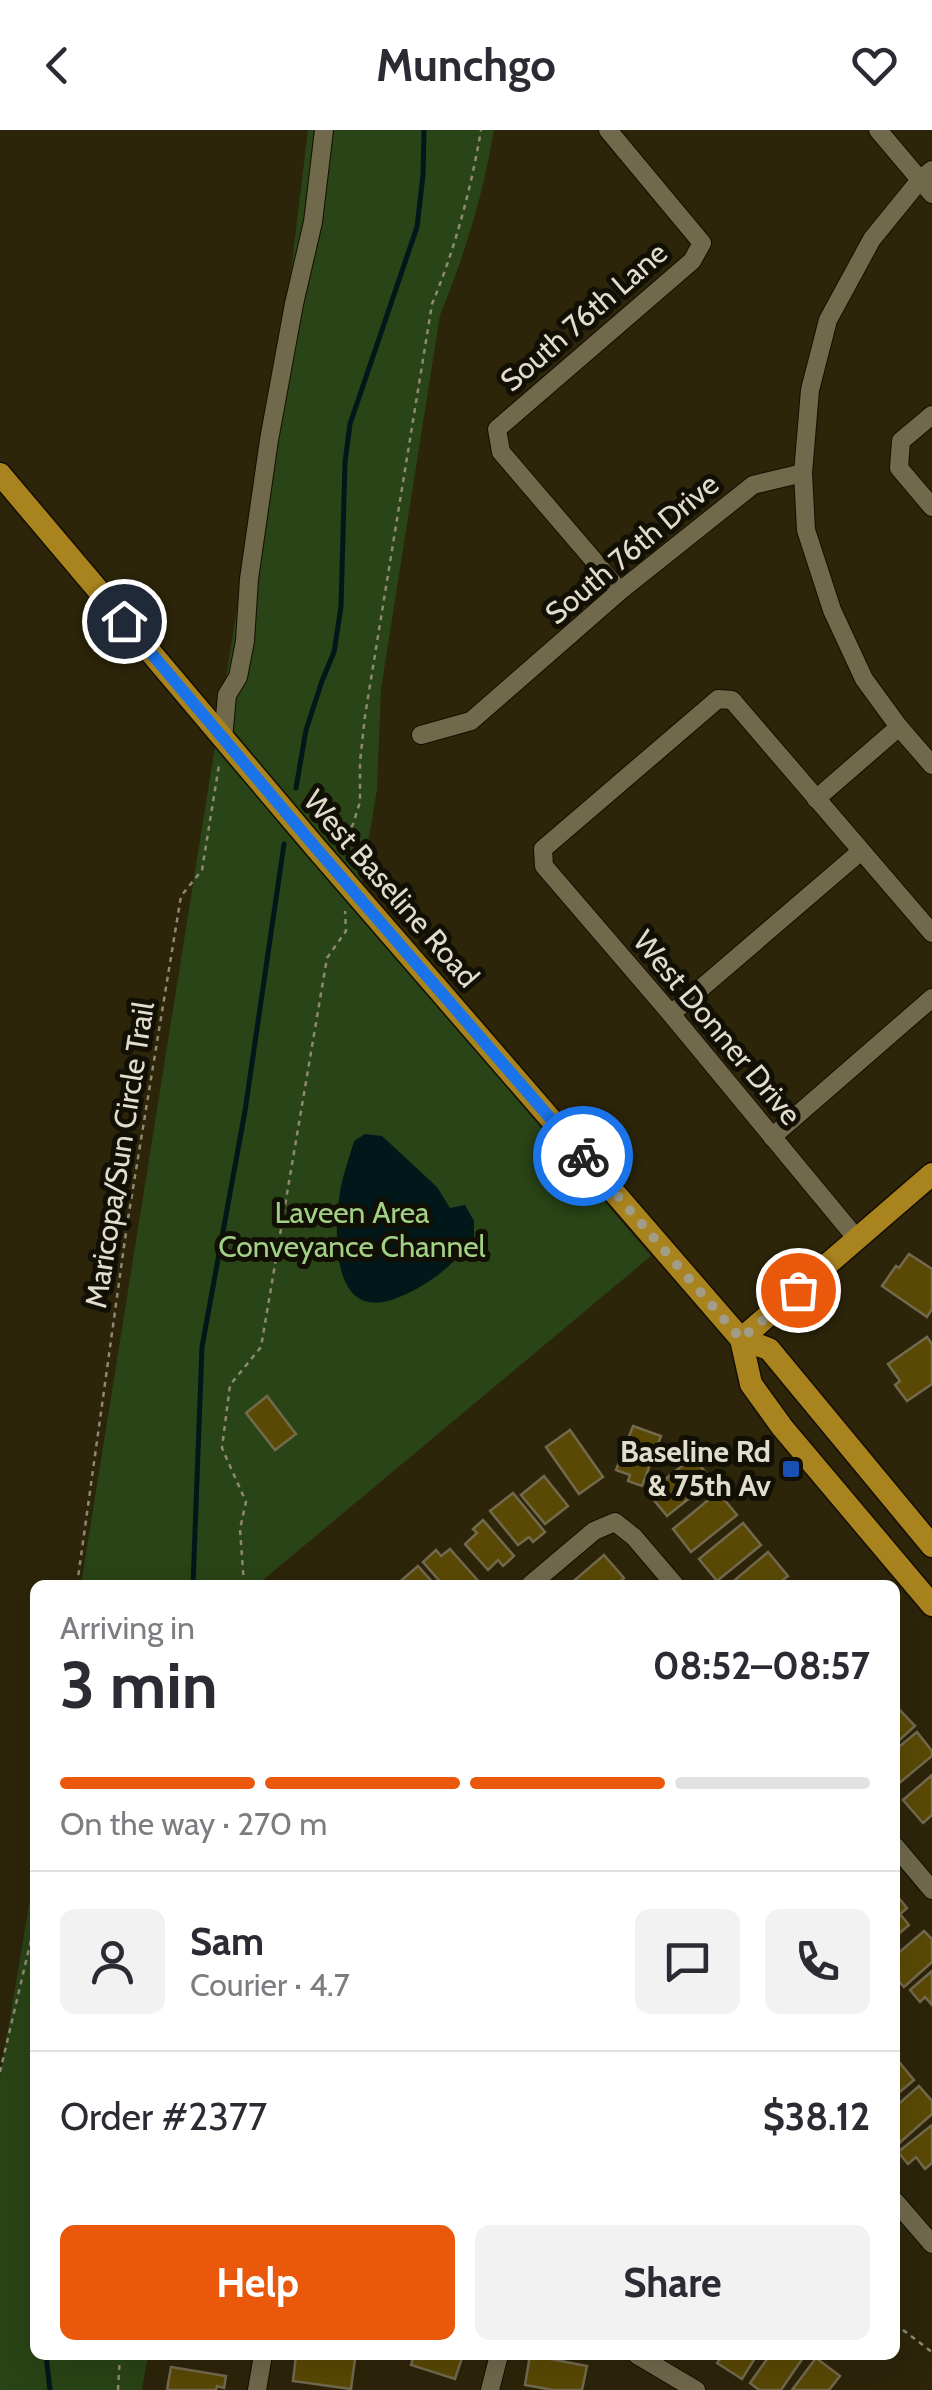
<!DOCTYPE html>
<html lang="en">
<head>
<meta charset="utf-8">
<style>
  body { margin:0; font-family:Cabin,sans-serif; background:#f2f2f3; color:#2b2b33; height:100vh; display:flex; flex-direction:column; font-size:38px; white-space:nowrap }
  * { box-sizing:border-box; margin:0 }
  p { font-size:32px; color:#7c7c81 }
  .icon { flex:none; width:55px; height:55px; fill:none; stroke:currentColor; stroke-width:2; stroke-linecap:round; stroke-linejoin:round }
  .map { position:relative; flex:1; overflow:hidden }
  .drawer { position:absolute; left:30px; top:1450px; width:870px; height:780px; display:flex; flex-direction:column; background:#fff; border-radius:15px; box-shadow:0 10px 40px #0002 }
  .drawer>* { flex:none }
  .pin { position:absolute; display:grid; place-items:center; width:85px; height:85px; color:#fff; margin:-42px; border:5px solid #fff; border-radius:50%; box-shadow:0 2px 10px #0007 }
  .courier { position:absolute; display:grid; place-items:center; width:100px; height:100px; margin:-50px; border:8px solid #1a73e8; border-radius:50%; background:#fff; color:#222; box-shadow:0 2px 12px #0007 }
  .headline em { font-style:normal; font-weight:800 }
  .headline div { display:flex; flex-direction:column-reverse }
  .headline { display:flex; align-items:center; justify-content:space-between; height:170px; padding:0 30px }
  h1 { font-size:65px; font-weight:800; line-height:75px }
  .bar { display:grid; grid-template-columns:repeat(4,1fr); gap:15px 10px; align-content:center; height:120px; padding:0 30px }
  .bar i { height:12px; border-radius:8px; background:#e1e1e2 }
  .bar .current { background:#ea580c }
  .bar p { grid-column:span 4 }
  .line { display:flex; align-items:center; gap:25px; padding:0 30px; border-top:2px solid #e1e1e2 }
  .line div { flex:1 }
  .round { display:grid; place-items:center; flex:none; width:105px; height:105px; border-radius:15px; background:#f2f2f3 }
  .button { display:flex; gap:20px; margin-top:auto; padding:20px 30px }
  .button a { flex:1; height:115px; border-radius:15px; background:#ea580c; color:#fff; font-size:40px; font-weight:800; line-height:115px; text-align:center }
  .button a+a { background:#f2f2f3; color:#2b2b33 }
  header { display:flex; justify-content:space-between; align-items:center; height:130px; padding:0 30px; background:#fff; font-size:45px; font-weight:800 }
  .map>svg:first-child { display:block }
  .green { fill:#294416 }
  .water { fill:#00181a }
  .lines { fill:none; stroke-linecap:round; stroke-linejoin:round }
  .stream { stroke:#00181a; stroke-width:5 }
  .building { fill:#5a4905; stroke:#736a4e; stroke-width:2.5 }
  .minor-casing { stroke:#150e00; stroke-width:20 }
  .major-casing { stroke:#150e00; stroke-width:25 }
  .path { stroke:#8f8974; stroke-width:2.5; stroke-dasharray:5 5; stroke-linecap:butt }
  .minor { stroke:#71694c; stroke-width:18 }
  .major { stroke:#a9841e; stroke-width:22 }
  .done { stroke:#a29d89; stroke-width:10; stroke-dasharray:0 18 }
  .route { stroke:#1a73e8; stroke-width:12 }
  .transit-dot { fill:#1a4fb4; stroke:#120f05; stroke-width:4 }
  .labels { text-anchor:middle; stroke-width:10; stroke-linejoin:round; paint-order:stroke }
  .street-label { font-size:30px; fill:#e1ddcd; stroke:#120f05 }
  .park-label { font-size:30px; fill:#a2d086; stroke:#120f05 }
  .poi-label { font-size:30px; font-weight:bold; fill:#e1ddcd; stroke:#120f05; text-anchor:end }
</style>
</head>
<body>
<header><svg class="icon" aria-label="back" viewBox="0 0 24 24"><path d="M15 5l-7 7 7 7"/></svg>Munchgo<svg class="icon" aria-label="heart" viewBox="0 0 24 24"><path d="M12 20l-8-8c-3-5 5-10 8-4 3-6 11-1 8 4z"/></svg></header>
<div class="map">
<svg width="932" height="2260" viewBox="0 0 932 2260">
  <rect width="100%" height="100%" fill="#2d250a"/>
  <!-- green -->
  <g class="green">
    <path d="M308 0H494C483 65 465 124 440 185L381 559 377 659 357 780 651 1126 257 1455H81L291 141Z"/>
    <polygon points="35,1739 35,2225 148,2225 142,2260 0,2260 0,1947"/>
  </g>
  <!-- water -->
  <path class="water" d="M365 1004 382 1006 437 1057 450 1078 465 1075 474 1091V1110C451 1137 427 1157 394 1169 328 1193 334 1095 341 1056 344 1041 350 1026 354 1011Z"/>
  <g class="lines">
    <!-- stream -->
    <g class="stream">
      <polyline points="296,658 306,600 322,551 334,522 341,477 345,332 350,294 417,97 423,45 424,0"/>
      <polyline points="193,1455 202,1217 245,981 284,714"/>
      <polyline points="46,2225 50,2260"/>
    </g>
  </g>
  <!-- building -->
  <g class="building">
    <polygon points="909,1124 932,1139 932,1179 927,1187 882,1156 896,1136 899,1138"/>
    <polygon points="927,1207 932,1214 932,1254 907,1271 895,1255 900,1251 888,1234"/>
    <polygon points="267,1266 296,1304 275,1320 246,1283"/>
    <polygon points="633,1296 661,1306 642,1356 628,1351 630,1345 616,1340"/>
    <polygon points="570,1300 603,1347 579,1364 546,1317"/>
    <polygon points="693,1327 712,1350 667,1386 648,1363"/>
    <polygon points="544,1346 568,1376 545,1394 521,1365"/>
    <polygon points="718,1362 737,1385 691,1422 673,1399"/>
    <polygon points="513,1363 545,1402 533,1412 529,1407 518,1415 490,1381"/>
    <polygon points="483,1390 514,1426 503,1436 498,1430 488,1440 465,1414 477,1403 473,1399"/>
    <polygon points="743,1393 761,1415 717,1451 699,1429"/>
    <polygon points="450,1419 480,1453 477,1455 443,1455 423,1432 436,1420 441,1426"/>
    <polygon points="768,1422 788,1446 776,1455 729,1455"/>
    <polygon points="604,1425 624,1448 615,1455 569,1455"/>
    <polygon points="418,1436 435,1455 396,1455"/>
    <polygon points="895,1575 915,1596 895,1614"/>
    <polygon points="917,1602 932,1621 932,1626 898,1654 895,1651 895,1620"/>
    <polygon points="932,1645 932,1685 923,1693 903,1670"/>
    <polygon points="898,1767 907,1778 900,1784 909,1795 895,1807 895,1769"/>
    <polygon points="924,1801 932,1809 932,1832 904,1857 895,1847 899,1841 895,1836 895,1826"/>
    <polygon points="932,1841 932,1875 925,1867 920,1872 910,1860"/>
    <polygon points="895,1927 914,1950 895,1966"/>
    <polygon points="919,1956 932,1971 932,1984 896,2016 895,1977"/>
    <polygon points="932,1995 932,2033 925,2039 916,2027 908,2034 898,2022"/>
    <polygon points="296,2225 328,2225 355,2229 351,2259 293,2251"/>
    <polygon points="414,2225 463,2225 455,2249 411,2235"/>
    <polygon points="530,2225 587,2236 582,2260 553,2260 525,2255"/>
    <polygon points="723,2225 757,2225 742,2249 717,2233"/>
    <polygon points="770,2225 805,2225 781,2260 759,2260 750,2253"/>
    <polygon points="816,2228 840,2246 829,2260 792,2260"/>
    <polygon points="171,2237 226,2246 224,2258 217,2256 216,2260 167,2260"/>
  </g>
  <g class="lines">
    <!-- minor casing -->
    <g class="minor-casing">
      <g id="minor">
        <polyline points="608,0 702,113 692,131 497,299 501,322 620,461"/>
        <polyline points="878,0 932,64"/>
        <polyline points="932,40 920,50 872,109 828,190 810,260 803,343 806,400 832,480 864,549 899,597 932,635"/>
        <polyline points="932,285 901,311 899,338 932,377"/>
        <polyline points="421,605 471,591 620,461 753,355 803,343"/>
        <polyline points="223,609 227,565 238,547 245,511 249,449 269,310 294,174 313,92 324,0"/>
        <polyline points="816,669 899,597"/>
        <polyline points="671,884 860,722"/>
        <polyline points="772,1007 932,868"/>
        <polyline points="857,1109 671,884 544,736 543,719 718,569 732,570 932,803"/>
        <polyline points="530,1455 594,1401 615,1392 634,1407 675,1455"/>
        <polyline points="895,1716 932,1760"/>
        <polyline points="895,2071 932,2114"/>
        <polyline points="637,2225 696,2260"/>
        <polyline points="257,2260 263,2225"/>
        <polyline points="490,2260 499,2225"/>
      </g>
    </g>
    <!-- major casing -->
    <g class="major-casing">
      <g id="major">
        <polyline points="0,344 316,718 741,1209 751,1254 782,1297 932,1475"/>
        <polyline points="741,1209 769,1219 932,1416"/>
        <polyline points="741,1209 932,1044"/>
      </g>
    </g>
    <!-- path -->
    <g class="path">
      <path d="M342 715 353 694 360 672V632L365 586 432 174C455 119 471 59 481 0"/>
      <polyline points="77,1455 127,1095 181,766 202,740 219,635"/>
      <polyline points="244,1455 240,1399 246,1372 222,1318 230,1255 261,1217 327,828 346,801 345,781"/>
      <polyline points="0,1942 35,1793"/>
      <polyline points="895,2194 932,2222"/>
      <polyline points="118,2260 120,2225"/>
    </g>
    <!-- minor -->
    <use href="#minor" class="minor"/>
    <!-- major -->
    <use href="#major" class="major"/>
  </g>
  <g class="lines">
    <!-- done -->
    <polyline class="done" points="583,1026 741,1209 798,1160"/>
    <!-- route -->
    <polyline class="route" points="124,491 316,718 583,1026"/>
  </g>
  <!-- markers -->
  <rect class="transit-dot" x="781" y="1329" width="20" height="20" rx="5"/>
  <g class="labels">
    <!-- street labels -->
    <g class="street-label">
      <text transform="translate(584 187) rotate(-41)" y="10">South 76th Lane</text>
      <text transform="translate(632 419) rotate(-40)" y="10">South 76th Drive</text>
      <text transform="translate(391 759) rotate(49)" y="10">West Baseline Road</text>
      <text transform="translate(717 898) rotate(50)" y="10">West Donner Drive</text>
      <text transform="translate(120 1025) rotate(-81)" y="10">Maricopa/Sun Circle Trail</text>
    </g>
    <!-- park labels -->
    <g class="park-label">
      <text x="352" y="1093">Laveen Area<tspan x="352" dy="34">Conveyance Channel</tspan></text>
    </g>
    <!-- poi labels -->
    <g class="poi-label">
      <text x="771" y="1332">Baseline Rd<tspan x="771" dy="34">&amp; 75th Av</tspan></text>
    </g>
  </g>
</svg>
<div class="pin" style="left:798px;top:1160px;background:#ea580c"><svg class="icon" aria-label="bag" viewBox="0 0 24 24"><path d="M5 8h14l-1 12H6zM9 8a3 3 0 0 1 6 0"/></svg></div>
<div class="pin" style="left:124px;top:491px;background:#1f2937"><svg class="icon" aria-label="home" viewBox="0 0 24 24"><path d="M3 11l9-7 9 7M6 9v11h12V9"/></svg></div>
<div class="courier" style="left:583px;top:1026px"><svg class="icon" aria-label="bike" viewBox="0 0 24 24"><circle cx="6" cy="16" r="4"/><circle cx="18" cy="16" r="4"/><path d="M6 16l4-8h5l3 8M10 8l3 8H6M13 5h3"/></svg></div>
<section class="drawer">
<div class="headline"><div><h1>3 min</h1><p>Arriving in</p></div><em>08:52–08:57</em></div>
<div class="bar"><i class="current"></i><i class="current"></i><i class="current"></i><i></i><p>On the way · 270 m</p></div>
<div class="line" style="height:180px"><a class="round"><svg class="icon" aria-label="person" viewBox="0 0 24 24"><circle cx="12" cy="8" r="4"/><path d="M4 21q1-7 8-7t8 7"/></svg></a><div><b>Sam</b><p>Courier · 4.7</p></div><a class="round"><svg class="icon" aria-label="chat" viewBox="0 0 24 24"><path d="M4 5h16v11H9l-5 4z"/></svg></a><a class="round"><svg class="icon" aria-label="phone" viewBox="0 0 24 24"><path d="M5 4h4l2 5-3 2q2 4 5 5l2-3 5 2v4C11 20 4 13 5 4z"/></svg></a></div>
<div class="line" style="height:130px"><div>Order #2377</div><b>$38.12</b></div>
<div class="button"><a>Help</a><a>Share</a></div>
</section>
</div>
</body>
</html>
